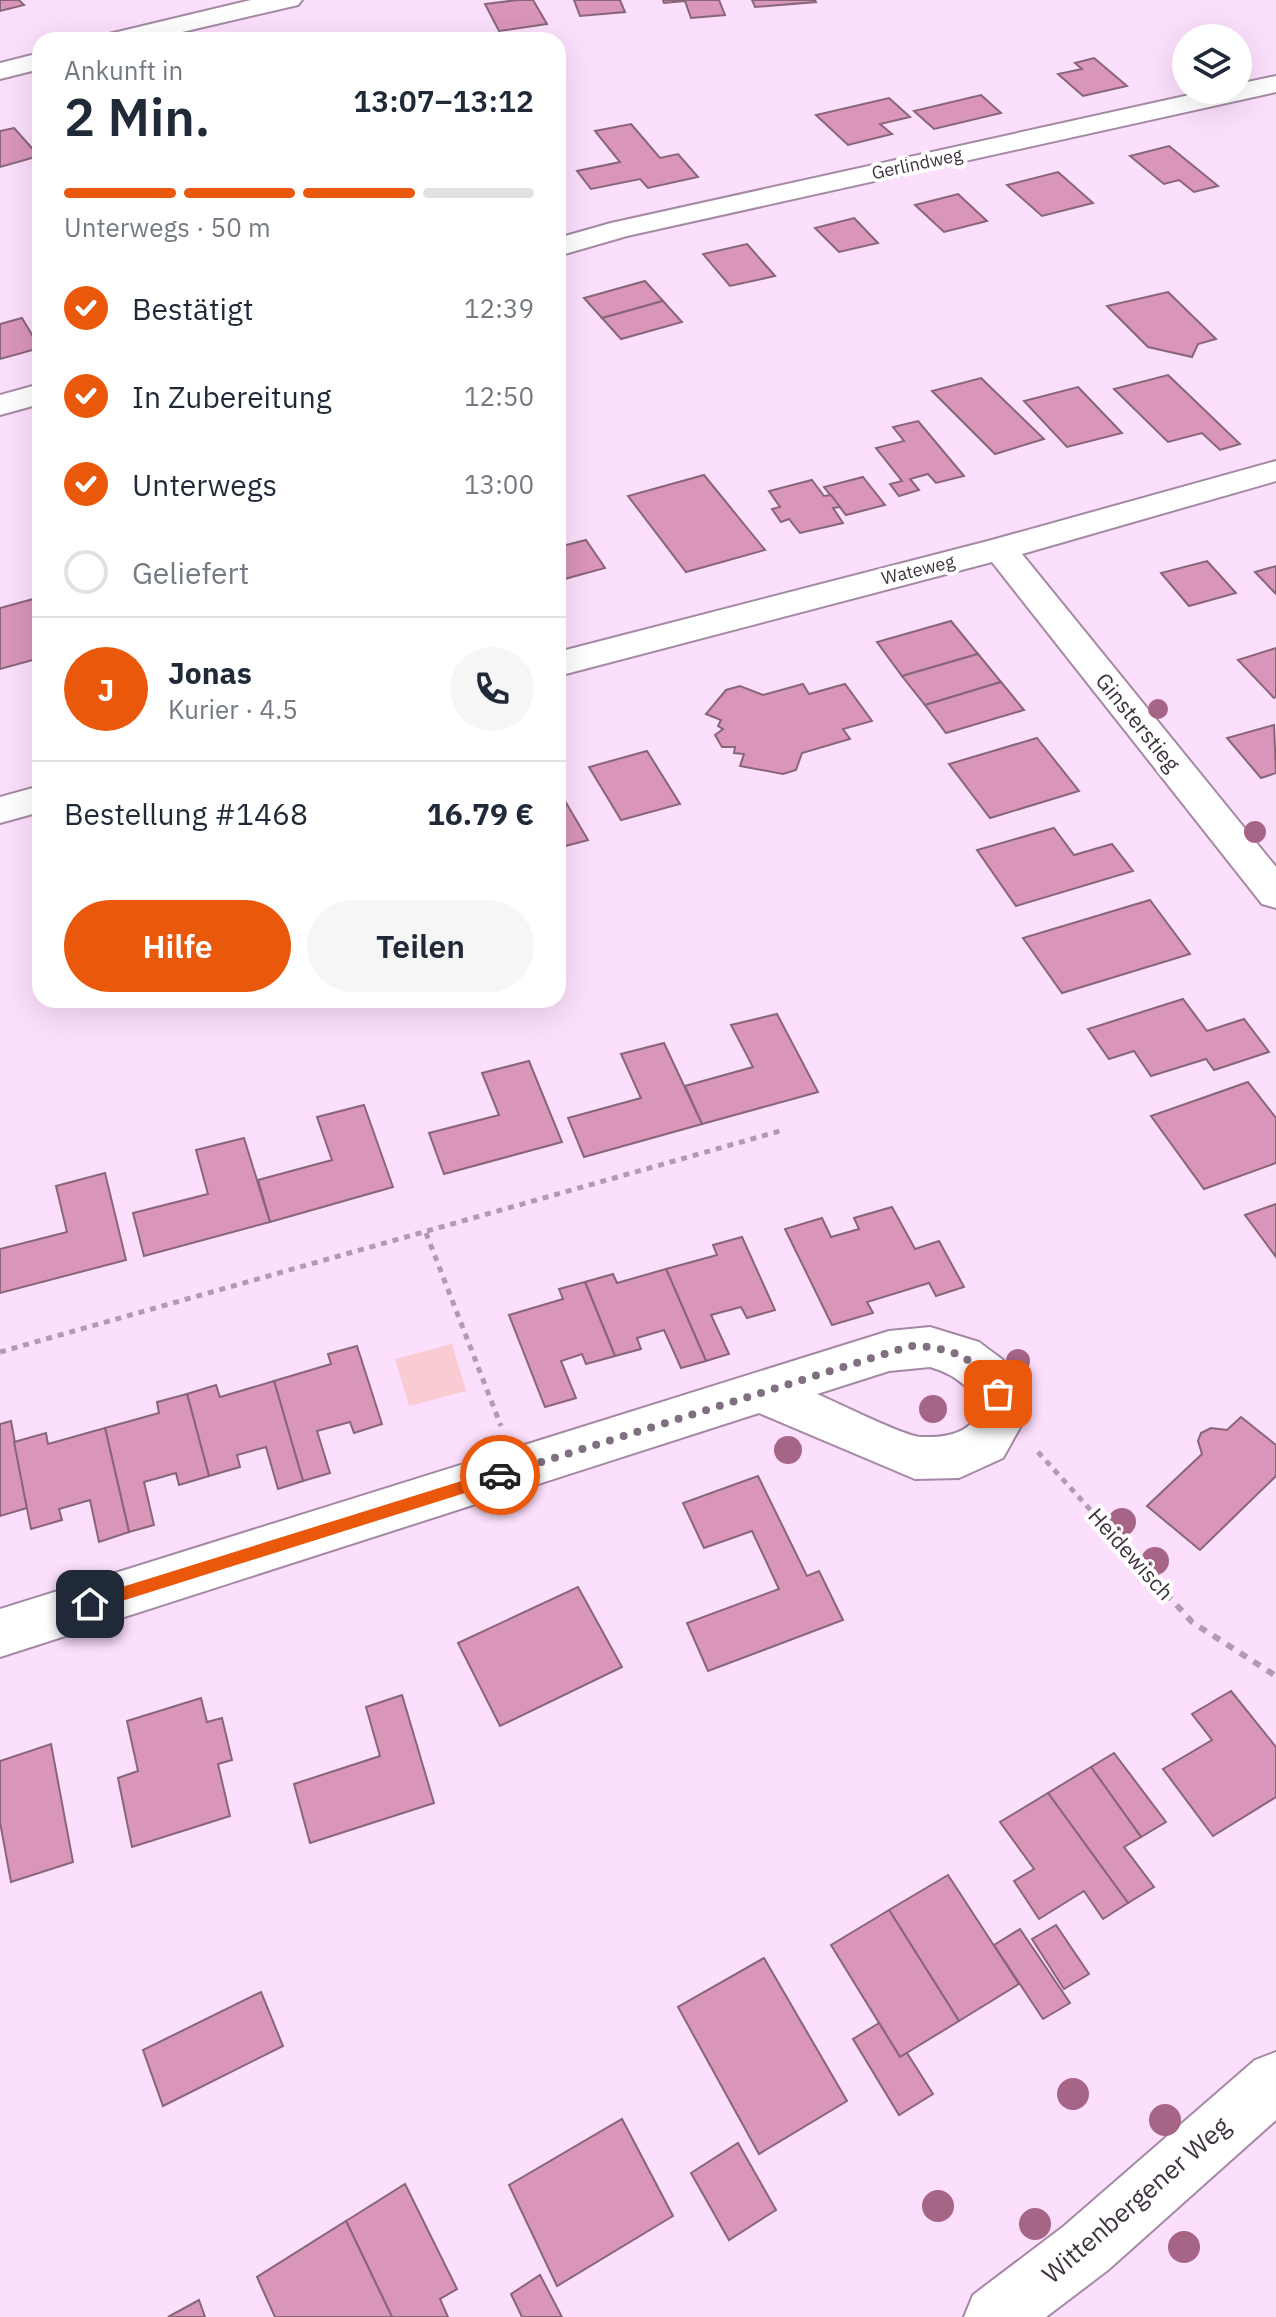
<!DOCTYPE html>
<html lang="de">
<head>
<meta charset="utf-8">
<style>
  body { margin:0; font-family:"IBM Plex Sans",sans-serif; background:#f6f6f7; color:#1f2937; height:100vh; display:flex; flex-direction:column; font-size:30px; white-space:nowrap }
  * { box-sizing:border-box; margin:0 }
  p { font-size:26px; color:#747a83 }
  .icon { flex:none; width:44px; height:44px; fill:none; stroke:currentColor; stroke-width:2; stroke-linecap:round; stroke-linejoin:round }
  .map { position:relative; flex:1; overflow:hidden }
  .sheet { position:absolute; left:32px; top:32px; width:534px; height:976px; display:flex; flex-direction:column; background:#fff; border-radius:24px; box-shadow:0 8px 32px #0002 }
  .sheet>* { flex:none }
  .tools { position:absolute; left:1172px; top:24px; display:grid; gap:16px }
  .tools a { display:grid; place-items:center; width:80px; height:80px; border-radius:50%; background:#fff; box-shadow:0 8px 32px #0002; font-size:40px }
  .pin { position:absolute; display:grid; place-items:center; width:68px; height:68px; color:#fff; margin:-34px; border-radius:16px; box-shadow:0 4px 12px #0006 }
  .courier { position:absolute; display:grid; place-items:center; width:80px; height:80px; margin:-40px; border:6px solid #ea580c; border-radius:50%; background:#fff; color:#222; box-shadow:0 2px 10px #0007 }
  .summary em { font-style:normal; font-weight:600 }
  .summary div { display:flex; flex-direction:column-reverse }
  .summary { display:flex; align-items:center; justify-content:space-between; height:136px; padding:0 32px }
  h1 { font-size:52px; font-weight:600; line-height:60px }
  .bar { display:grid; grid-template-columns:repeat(4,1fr); gap:12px 8px; align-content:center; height:96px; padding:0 32px }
  .bar i { height:10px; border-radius:6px; background:#e0e1e3 }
  .bar .active { background:#ea580c }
  .bar p { grid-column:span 4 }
  .line { display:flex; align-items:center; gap:20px; padding:0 32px; border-top:2px solid #e0e1e3 }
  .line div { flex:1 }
  .round { display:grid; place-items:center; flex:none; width:84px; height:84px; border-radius:42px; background:#f6f6f7 }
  ol { padding:0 32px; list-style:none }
  li { display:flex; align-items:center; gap:24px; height:88px }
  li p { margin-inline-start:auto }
  li .icon { padding:8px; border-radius:50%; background:#ea580c; color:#fff; stroke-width:4 }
  li:last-child { color:#747a83 }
  li i { width:44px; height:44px; border:4px solid #e0e1e3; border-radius:50% }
  .button { display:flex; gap:16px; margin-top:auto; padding:16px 32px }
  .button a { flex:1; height:92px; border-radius:48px; background:#ea580c; color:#fff; font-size:32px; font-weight:600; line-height:92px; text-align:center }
  .button a+a { background:#f6f6f7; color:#1f2937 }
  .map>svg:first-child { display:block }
  .green { fill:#f9cbd3 }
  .building { fill:#d995ba; stroke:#886678; stroke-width:2 }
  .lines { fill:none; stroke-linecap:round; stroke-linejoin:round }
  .minor-casing { stroke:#a489a4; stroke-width:4 }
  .path-far1 { stroke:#b19bb1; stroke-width:5; stroke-dasharray:6 6; stroke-linecap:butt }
  .path { stroke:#b19bb1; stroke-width:6; stroke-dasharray:8 8; stroke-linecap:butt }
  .minor { fill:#fff; fill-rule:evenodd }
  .tree { fill:#a66587 }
  .route { fill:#ea580c }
  .done { stroke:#806f80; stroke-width:8; stroke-dasharray:0 14.4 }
  .labels { text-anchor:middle; stroke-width:8; stroke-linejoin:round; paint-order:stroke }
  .far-street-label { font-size:18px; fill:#3e333e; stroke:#fff }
  .street-label { font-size:22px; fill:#3e333e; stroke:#fff }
  .near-street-label { font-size:26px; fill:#3e333e; stroke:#fff }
</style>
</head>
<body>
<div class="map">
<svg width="1276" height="2317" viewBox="0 0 1276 2317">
  <rect width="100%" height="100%" fill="#fcdffc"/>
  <!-- green -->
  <polygon class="green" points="452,1344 466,1391 409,1406 395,1359"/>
  <!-- building -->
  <g class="building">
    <polygon points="0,0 19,0 24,5 0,11"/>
    <polygon points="517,0 533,0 547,24 499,31 485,4"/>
    <polygon points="574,0 620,0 625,12 580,16"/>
    <polygon points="663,0 719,0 725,15 691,18 685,1 664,3"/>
    <polygon points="752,0 815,0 816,2 755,7"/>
    <polygon points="1094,58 1127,86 1083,96 1058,74 1082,69 1075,63"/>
    <polygon points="981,95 1001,113 934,129 914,111"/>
    <polygon points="889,98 910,117 880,124 892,134 848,145 816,115"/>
    <polygon points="631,124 660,158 678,154 698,177 648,188 640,179 591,189 577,171 620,162 595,131"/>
    <polygon points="14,128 39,156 0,167 0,131"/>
    <polygon points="1169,146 1218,186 1194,192 1179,180 1164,184 1130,156"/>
    <polygon points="1058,172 1093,203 1042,216 1007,185"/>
    <polygon points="958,194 987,221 944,232 915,205"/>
    <polygon points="854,218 878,243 839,252 815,228"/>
    <polygon points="747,244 775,276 730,286 703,254"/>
    <polygon points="645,281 663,301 602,318 584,298"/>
    <polygon points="1168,292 1216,339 1198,344 1192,357 1148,347 1107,306"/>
    <polygon points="663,301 682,322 621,339 602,318"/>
    <polygon points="22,318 40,348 0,359 0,324"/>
    <polygon points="1168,375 1240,444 1220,450 1202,433 1168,442 1114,389"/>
    <polygon points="981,378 1044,439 995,454 932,391"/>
    <polygon points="1078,387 1122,433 1067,447 1024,401"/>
    <polygon points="918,421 964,476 936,483 928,474 910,479 919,490 899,496 890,484 902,481 876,448 904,441 893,427"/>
    <polygon points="704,475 765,550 686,572 628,496"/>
    <polygon points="863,477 885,505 846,515 824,487"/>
    <polygon points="812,480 824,496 831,495 840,507 833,508 843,523 800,533 789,519 781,522 772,509 780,507 769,491"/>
    <polygon points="586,540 605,568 561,580 558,575 558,547"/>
    <polygon points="1207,561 1236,593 1189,606 1161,573"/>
    <polygon points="1276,566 1276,594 1255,572"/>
    <polygon points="37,598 40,604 40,658 0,669 0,608"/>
    <polygon points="951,621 978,654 902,676 877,642"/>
    <polygon points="1276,648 1276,697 1274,698 1238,660"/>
    <polygon points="978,654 1001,682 925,705 902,676"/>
    <polygon points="1001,682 1024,710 946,733 925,705"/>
    <polygon points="803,684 809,694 845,684 872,721 843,729 850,739 802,753 796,770 783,774 740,766 744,754 734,753 735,747 722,747 715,735 723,729 718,726 721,720 706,714 726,690 740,686 763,695"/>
    <polygon points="1274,725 1276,773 1261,778 1227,738"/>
    <polygon points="1037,738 1079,791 990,818 949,764"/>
    <polygon points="647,751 680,804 621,820 589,767"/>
    <polygon points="558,789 588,840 558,848"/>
    <polygon points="1054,828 1074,855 1112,844 1133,871 1016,906 977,850"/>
    <polygon points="1150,900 1190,954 1062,993 1023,938"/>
    <polygon points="1183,999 1207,1031 1244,1019 1269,1052 1214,1070 1206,1059 1151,1076 1134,1051 1109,1059 1088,1029"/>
    <polygon points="777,1014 818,1092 702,1124 685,1086 753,1067 731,1025"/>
    <polygon points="664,1043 702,1124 584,1157 568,1118 641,1098 621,1054"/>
    <polygon points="529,1061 562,1142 444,1174 429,1133 499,1115 482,1073"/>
    <polygon points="1248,1082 1276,1118 1276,1163 1204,1189 1151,1116"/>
    <polygon points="364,1105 393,1187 270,1222 258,1180 332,1160 317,1117"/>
    <polygon points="244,1138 270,1222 144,1256 133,1213 208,1194 196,1150"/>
    <polygon points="105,1173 126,1260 0,1293 0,1249 67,1232 56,1186"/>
    <polygon points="1276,1204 1276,1257 1245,1215"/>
    <polygon points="892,1207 915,1249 939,1241 964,1287 936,1296 929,1283 867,1302 873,1313 832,1325 785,1229 822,1218 831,1237 859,1229 854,1218"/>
    <polygon points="742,1237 775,1310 747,1318 741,1307 711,1315 729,1354 706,1361 666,1269 717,1255 713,1245"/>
    <polygon points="666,1269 706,1361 681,1368 664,1330 637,1338 641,1349 615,1356 585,1282 613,1274 617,1283"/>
    <polygon points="585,1282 615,1356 586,1364 582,1354 561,1361 576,1398 545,1407 509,1315 563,1299 559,1289"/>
    <polygon points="357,1346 382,1424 354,1433 350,1422 317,1431 330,1473 303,1481 274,1381 331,1364 328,1354"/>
    <polygon points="274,1381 303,1481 278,1489 266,1447 237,1455 240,1467 209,1476 187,1394 216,1385 220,1397"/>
    <polygon points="187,1394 209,1476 179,1485 176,1473 144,1482 154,1525 129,1532 105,1428 159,1413 157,1402"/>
    <polygon points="1241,1417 1276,1445 1276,1476 1200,1550 1147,1506 1202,1454 1198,1441 1201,1433 1211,1428 1227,1430"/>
    <polygon points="11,1421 27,1508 0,1516 0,1424"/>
    <polygon points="105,1428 129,1532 99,1542 90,1500 59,1509 62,1520 31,1529 14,1442 46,1433 48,1444"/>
    <polygon points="758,1476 807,1576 819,1571 843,1620 708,1671 687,1623 779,1589 752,1531 704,1548 683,1503"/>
    <polygon points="578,1587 622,1667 500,1726 458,1643"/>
    <polygon points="1231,1691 1276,1747 1276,1797 1213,1836 1163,1769 1212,1740 1192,1714"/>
    <polygon points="402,1695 434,1803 310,1843 294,1784 380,1756 366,1707"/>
    <polygon points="201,1698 207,1722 222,1718 232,1760 218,1764 230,1816 132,1847 118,1778 138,1771 127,1721"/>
    <polygon points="51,1744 73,1862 11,1882 0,1822 0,1761"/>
    <polygon points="1114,1753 1166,1822 1141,1837 1091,1767"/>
    <polygon points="1091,1767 1141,1837 1124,1847 1154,1887 1128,1903 1048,1793"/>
    <polygon points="1048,1793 1128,1903 1103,1919 1084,1891 1039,1919 1014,1881 1034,1869 1000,1822"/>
    <polygon points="948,1875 1019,1984 959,2021 889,1910"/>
    <polygon points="889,1910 959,2021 900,2057 831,1945"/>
    <polygon points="1056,1925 1089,1974 1064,1989 1032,1939"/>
    <polygon points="1020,1929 1070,2003 1043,2019 994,1945"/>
    <polygon points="764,1958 847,2101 759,2154 678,2007"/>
    <polygon points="261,1992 283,2046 163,2106 143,2050"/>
    <polygon points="879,2023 900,2057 907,2053 933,2094 899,2115 853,2039"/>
    <polygon points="622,2119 673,2216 557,2286 509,2185"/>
    <polygon points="738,2143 776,2210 729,2240 691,2173"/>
    <polygon points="405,2184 457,2289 440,2299 448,2317 392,2317 346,2221"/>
    <polygon points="346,2221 392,2317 275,2317 257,2277"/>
    <polygon points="540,2275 562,2317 522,2317 511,2294"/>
    <polygon points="199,2300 205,2317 168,2317"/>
  </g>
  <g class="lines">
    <!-- minor casing -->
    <g class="minor-casing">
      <g id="minor">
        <polygon points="251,0 302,0 298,5 148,40 105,40 109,34"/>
        <polygon points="40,53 40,69 0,79 0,63"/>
        <polygon points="1276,76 1276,92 627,236 558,256 558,238 611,223 1212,90 1238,90 1238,84"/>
        <polygon points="40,384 40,404 0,415 0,395"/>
        <polygon points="1276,461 1276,481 1022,554 1276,867 1276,908 1262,904 992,562 558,676 558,652 988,541"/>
        <polygon points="40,786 40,812 0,823 0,797"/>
        <path d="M930 1327 979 1342 1003 1360 1023 1398V1422L1003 1458 959 1478 915 1479 759 1413 0 1657V1609L889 1331ZM930 1367C990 1384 997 1440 921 1437 903 1436 839 1403 817 1394L889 1371Z"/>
        <polygon points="1276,2052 1276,2120 1108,2270 1046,2317 964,2317 973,2295 1064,2226 1255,2060"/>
      </g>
    </g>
    <!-- path-far1 -->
    <g class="path-far1">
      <polyline points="426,1233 501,1426"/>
      <polyline points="0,1352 780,1131"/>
      <polyline points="1038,1452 1114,1536"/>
    </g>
    <!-- path -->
    <polyline class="path" points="1112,1534 1192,1622 1276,1676"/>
    <!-- minor -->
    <use href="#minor" class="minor"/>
  </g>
  <!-- trees -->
  <g class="tree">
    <circle cx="1158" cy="709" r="10"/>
    <circle cx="1255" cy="832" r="11"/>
    <circle cx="1018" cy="1361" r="12"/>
    <circle cx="933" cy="1409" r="14"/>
    <circle cx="788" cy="1450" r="14"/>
    <circle cx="1122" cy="1522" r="14"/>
    <circle cx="1155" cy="1561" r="14"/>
    <circle cx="1073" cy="2094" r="16"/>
    <circle cx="1165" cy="2120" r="16"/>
    <circle cx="938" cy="2206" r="16"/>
    <circle cx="1035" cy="2224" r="16"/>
    <circle cx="1184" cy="2247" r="16"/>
  </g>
  <!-- route -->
  <polygon class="route" points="500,1469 508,1475 500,1482 90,1611 83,1604 90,1597"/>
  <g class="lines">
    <!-- done -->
    <path class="done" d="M500 1475 910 1346C949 1346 979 1358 998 1394"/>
  </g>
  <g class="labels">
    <!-- far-street labels -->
    <g class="far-street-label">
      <text transform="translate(917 164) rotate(-12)" y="6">Gerlindweg</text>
      <text transform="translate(918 570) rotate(-14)" y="6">Wateweg</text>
    </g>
    <!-- street labels -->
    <g class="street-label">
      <text transform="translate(1138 722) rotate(51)" y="8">Ginsterstieg</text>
      <text transform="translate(1131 1554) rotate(48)" y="8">Heidewisch</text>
    </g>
    <!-- near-street labels -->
    <g class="near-street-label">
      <text transform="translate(1136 2200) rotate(-41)" y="9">Wittenbergener Weg</text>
    </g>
  </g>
</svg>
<div class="tools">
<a><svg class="icon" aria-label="layers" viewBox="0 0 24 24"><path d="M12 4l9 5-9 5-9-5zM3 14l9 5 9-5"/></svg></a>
</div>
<div class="pin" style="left:998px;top:1394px;background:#ea580c"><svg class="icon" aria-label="bag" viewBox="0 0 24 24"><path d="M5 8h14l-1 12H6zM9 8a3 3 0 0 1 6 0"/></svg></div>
<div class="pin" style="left:90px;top:1604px;background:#1f2937"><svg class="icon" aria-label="home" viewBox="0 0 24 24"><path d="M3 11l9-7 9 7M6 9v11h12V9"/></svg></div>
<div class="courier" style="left:500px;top:1475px"><svg class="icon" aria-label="car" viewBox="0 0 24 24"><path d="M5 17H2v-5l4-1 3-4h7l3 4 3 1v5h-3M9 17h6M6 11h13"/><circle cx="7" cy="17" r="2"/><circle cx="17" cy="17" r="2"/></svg></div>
<section class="sheet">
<div class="summary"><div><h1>2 Min.</h1><p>Ankunft in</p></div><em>13:07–13:12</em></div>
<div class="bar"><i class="active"></i><i class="active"></i><i class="active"></i><i></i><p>Unterwegs · 50 m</p></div>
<ol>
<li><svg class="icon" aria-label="check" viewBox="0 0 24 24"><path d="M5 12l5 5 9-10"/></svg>Bestätigt<p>12:39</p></li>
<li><svg class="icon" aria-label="check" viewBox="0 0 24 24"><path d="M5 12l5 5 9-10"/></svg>In Zubereitung<p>12:50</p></li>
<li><svg class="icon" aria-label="check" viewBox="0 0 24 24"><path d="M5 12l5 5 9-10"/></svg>Unterwegs<p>13:00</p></li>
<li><i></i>Geliefert</li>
</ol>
<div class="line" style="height:144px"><b class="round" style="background:#ea580c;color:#fff">J</b><div><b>Jonas</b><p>Kurier · 4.5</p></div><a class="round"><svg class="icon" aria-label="phone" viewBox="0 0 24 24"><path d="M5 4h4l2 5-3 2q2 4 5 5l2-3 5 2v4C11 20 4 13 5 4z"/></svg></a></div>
<div class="line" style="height:104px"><div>Bestellung #1468</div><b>16.79 €</b></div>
<div class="button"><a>Hilfe</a><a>Teilen</a></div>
</section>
</div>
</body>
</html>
